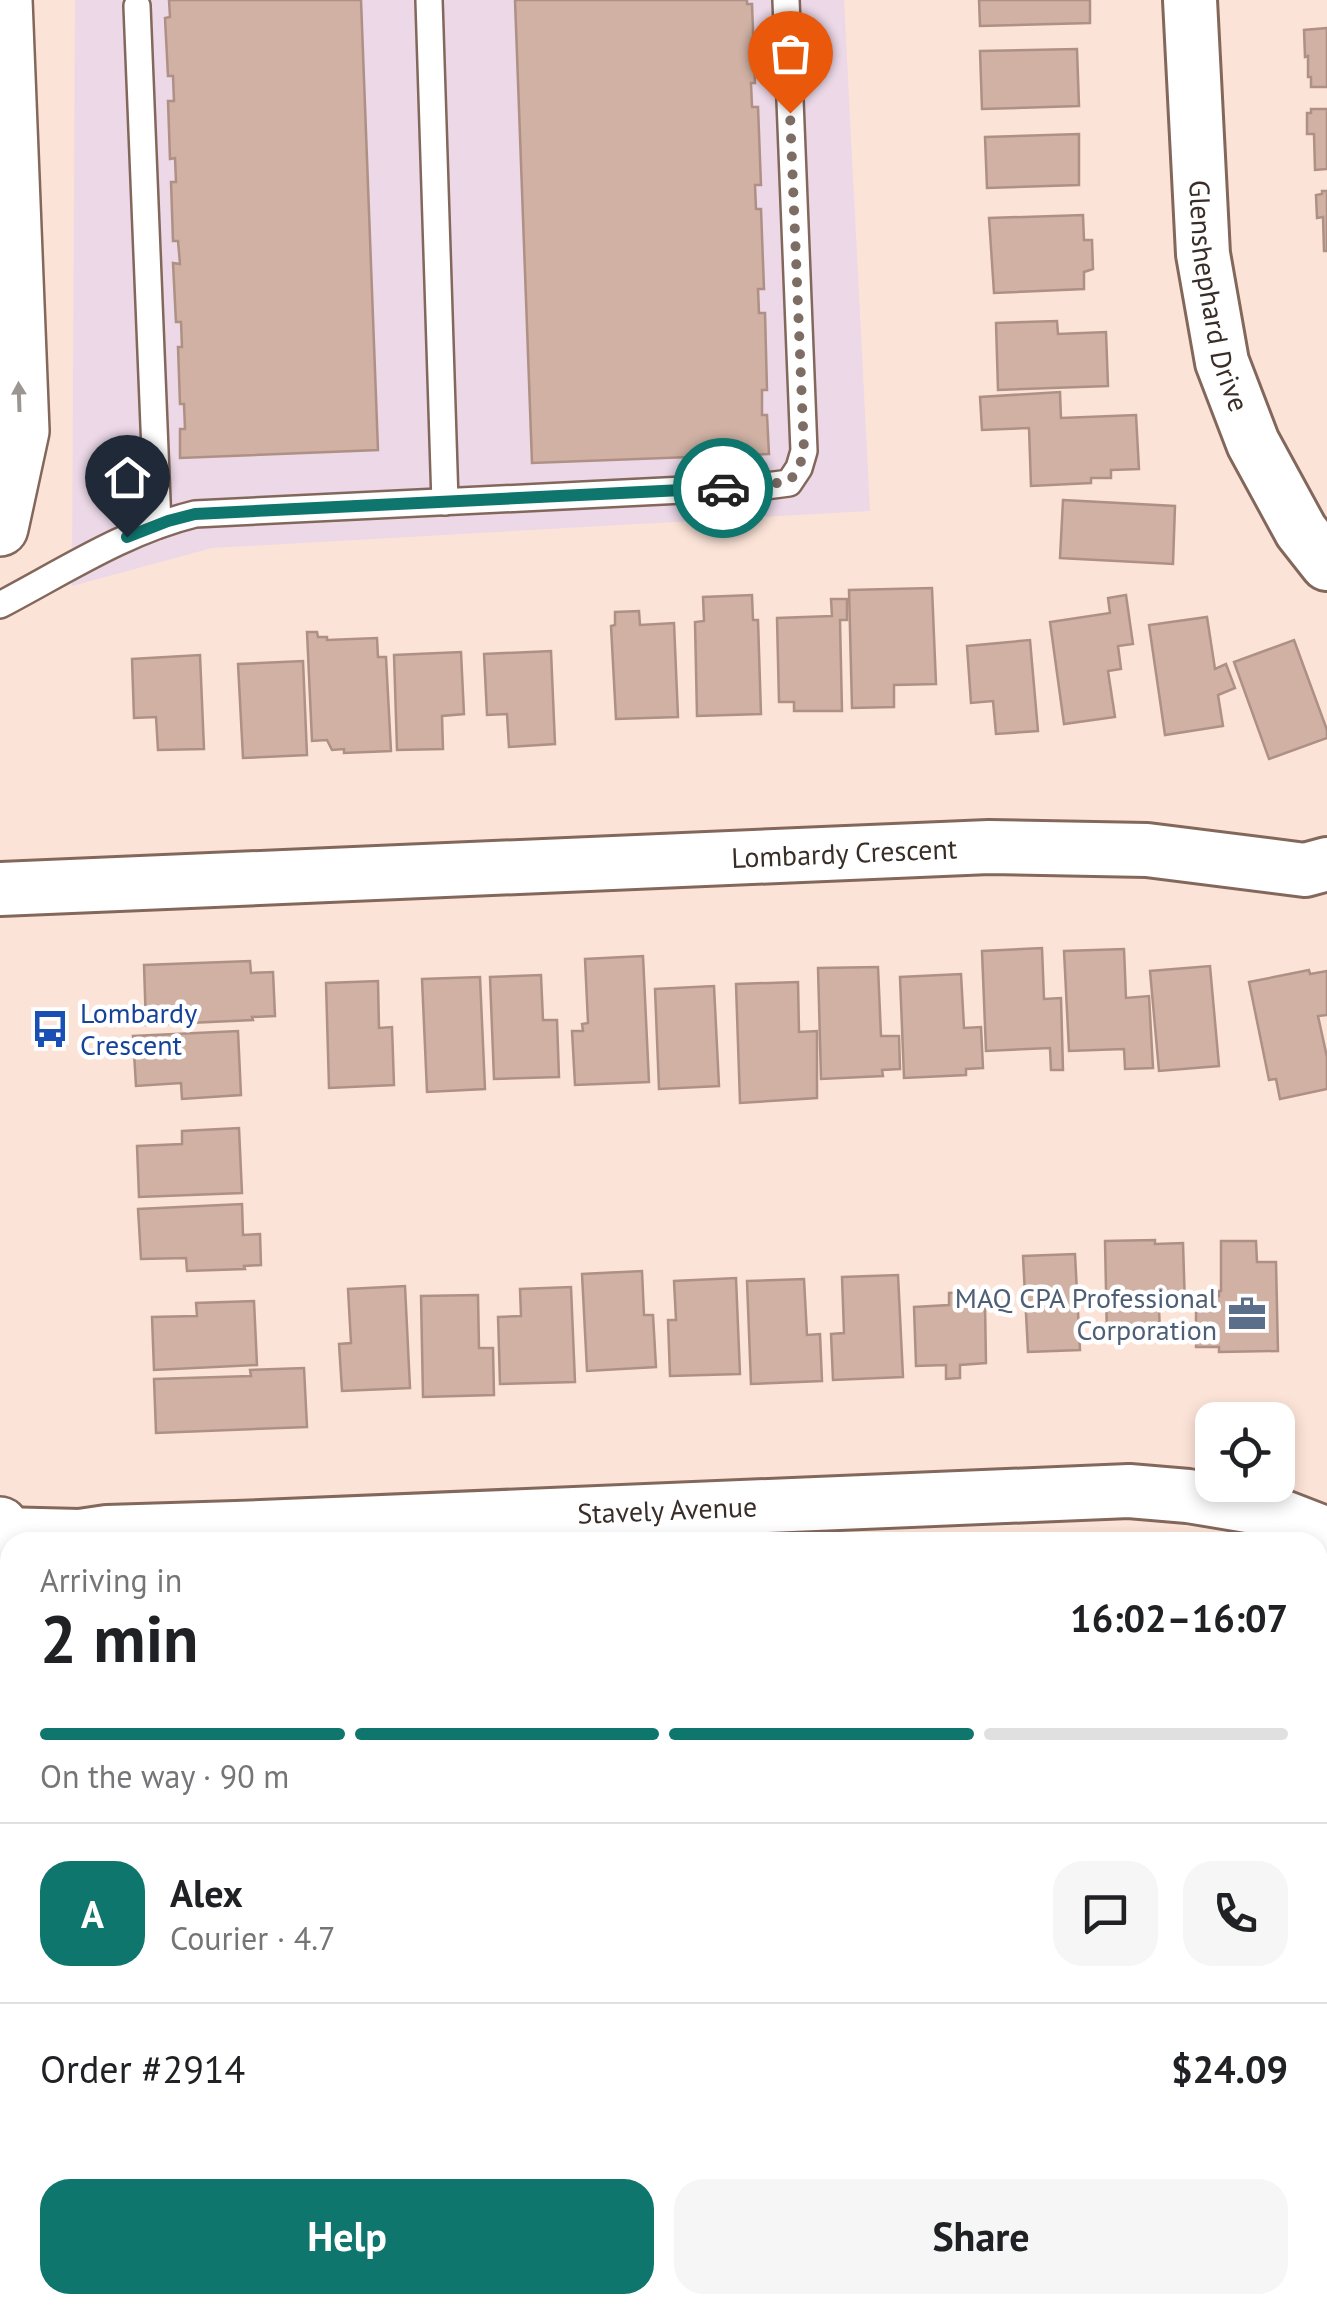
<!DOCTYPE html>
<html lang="en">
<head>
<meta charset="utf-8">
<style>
  body { margin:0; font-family:"PT Sans",sans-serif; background:#f6f6f6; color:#202124; height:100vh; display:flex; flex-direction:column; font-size:38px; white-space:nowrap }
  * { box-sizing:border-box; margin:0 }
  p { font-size:32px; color:#757577 }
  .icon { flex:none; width:55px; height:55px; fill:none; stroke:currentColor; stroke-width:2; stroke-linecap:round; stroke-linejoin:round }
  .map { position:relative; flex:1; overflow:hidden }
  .drawer { position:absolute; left:0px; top:1532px; width:1328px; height:782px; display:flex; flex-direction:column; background:#fff; border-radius:30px 30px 0 0; box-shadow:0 5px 15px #0003 }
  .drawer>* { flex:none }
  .buttons { position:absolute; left:1195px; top:1402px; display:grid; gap:20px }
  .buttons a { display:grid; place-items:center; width:100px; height:100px; border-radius:20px; background:#fff; box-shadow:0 5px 15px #0003; font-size:50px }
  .pin { position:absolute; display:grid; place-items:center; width:85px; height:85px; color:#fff; margin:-102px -42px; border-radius:50% 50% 50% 0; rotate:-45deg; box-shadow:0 0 10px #0007 }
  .pin .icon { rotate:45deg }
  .courier { position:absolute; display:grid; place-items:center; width:100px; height:100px; margin:-50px; border:8px solid #0f766e; border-radius:50%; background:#fff; color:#222; box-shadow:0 2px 12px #0007 }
  .headline em { font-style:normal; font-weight:700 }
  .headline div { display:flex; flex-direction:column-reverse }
  .headline { display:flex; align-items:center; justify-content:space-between; height:170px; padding:0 40px }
  h1 { font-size:65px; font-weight:700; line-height:75px }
  .bar { display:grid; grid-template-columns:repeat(4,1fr); gap:15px 10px; align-content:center; height:120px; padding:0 40px }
  .bar i { height:12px; border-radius:8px; background:#e0e0e0 }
  .bar .selected { background:#0f766e }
  .bar p { grid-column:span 4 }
  .line { display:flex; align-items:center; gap:25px; padding:0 40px; border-top:2px solid #e0e0e0 }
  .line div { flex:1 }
  .round { display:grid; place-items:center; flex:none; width:105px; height:105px; border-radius:30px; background:#f6f6f6 }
  .cta { display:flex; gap:20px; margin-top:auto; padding:20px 40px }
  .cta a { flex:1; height:115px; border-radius:30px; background:#0f766e; color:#fff; font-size:40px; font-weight:700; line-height:115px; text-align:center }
  .cta a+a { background:#f6f6f6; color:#202124 }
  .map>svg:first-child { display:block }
  .industrial { fill:#ecd8e7 }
  .building { fill:#d0b1a4; stroke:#ae9084; stroke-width:2.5 }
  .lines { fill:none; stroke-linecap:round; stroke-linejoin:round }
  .service-casing { stroke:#83675b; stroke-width:30 }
  .minor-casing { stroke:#83675b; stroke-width:58 }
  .secondary-casing { stroke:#83675b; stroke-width:60 }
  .service { stroke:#fff; stroke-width:25 }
  .minor { stroke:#fff; stroke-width:52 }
  .secondary { stroke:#fff; stroke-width:55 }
  .oneway { fill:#9c9693 }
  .done { stroke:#7d6d65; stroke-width:10; stroke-dasharray:0 18 }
  .route { stroke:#0f766e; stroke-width:12 }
  .labels { text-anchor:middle; stroke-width:9; stroke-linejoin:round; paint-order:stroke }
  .street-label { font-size:28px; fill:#392d27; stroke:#fff }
  .transit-label { font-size:28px; fill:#164399; stroke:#fff; text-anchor:start }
  .service-label { font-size:28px; fill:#4e5e75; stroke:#fff; text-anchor:end }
</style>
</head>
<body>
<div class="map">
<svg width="1327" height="2313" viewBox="0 0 1327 2313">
  <rect width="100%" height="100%" fill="#fce3d7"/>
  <!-- industrial -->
  <polygon class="industrial" points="75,0 844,0 870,511 212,548 72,586"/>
  <!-- building -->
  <g class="building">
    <polygon points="169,0 361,0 378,450 180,458 180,429 185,429 184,404 180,404 178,347 182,347 181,322 176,322 173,263 180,264 178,241 173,241 171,182 176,182 175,158 170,159 168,101 174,101 173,76 168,76 165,18 170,17"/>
    <polygon points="515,0 747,0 747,4 752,4 755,83 751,83 752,107 758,107 761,185 755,185 756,209 761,209 764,289 758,289 759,313 765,313 767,390 762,390 762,415 767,415 769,454 532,463"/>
    <polygon points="979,0 1090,0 1090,23 980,26"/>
    <polygon points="1327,28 1327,87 1311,87 1311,77 1308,77 1308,56 1305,57 1304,30"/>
    <polygon points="1077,49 1079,106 982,109 980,51"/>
    <polygon points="1311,109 1327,109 1327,169 1315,170 1314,134 1307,134 1307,113 1311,113"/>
    <polygon points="1079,134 1079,185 987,188 985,137"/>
    <polygon points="1322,191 1327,191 1327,251 1324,251 1323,217 1317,218 1316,195 1322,194"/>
    <polygon points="1083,215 1084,240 1092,240 1093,269 1084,272 1084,289 994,293 989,218"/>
    <polygon points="1057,321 1058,334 1106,332 1108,386 998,390 996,323"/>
    <polygon points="1060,392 1061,418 1136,415 1139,469 1111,470 1111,478 1091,478 1091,483 1031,486 1029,428 982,430 980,397"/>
    <polygon points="1063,500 1175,506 1173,564 1060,558"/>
    <polygon points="932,588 936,684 894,685 894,707 852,708 849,590"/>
    <polygon points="752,595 753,620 758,620 761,714 697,716 695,622 704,621 703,597"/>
    <polygon points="1126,595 1133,644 1118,646 1121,669 1108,671 1115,717 1064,724 1050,622 1110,613 1108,598"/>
    <polygon points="831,599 847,599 847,620 840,620 842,711 794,711 794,702 779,702 777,618 832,616"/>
    <polygon points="639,611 640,625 674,623 678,717 616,719 611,626 615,625 615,612"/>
    <polygon points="1207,617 1215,669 1226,664 1235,688 1218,695 1223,726 1165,735 1149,625"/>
    <polygon points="307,632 317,632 318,637 327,637 327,640 377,638 378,657 386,657 391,751 344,753 344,749 332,750 327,740 312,741"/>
    <polygon points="1030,640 1038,731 996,734 993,701 971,703 967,646"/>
    <polygon points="1294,640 1327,730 1327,738 1269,759 1234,662"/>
    <polygon points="551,651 555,744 509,747 507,714 487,715 484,654"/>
    <polygon points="461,652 464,714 442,716 443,749 397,750 394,655"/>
    <polygon points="200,655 204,749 158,750 156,717 134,718 132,659"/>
    <polygon points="303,661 307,755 243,758 238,664"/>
    <polygon points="1042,948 1044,999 1061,998 1063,1070 1051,1070 1050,1048 986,1051 982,951"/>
    <polygon points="1124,949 1126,998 1149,996 1153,1068 1125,1069 1124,1049 1069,1051 1064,951"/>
    <polygon points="643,956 649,1082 575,1085 572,1031 583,1031 582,1024 588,1023 585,959"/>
    <polygon points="250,961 251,973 273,972 275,1016 252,1017 253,1020 146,1025 144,965"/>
    <polygon points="1210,966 1219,1066 1159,1071 1150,971"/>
    <polygon points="878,967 881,1036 899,1036 900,1069 882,1070 883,1076 821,1079 818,968"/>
    <polygon points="1309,970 1310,974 1327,971 1327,1015 1318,1016 1327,1057 1327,1089 1280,1099 1276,1079 1269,1080 1249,982"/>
    <polygon points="961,974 964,1028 981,1027 983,1068 966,1069 966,1075 904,1078 900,977"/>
    <polygon points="541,975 543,1020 557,1020 559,1077 494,1079 490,977"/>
    <polygon points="480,977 485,1089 427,1092 422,979"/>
    <polygon points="378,981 379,1028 392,1027 394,1085 329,1088 326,983"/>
    <polygon points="798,982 799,1032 817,1031 817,1098 740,1103 736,984"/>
    <polygon points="714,986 719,1086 659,1089 655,989"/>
    <polygon points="238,1031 241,1095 182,1099 181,1083 136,1086 133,1036"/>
    <polygon points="239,1128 242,1193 139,1197 137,1146 182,1144 182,1131"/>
    <polygon points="242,1204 243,1235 260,1234 261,1265 244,1266 245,1269 187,1271 186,1258 141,1259 138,1209"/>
    <polygon points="1155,1240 1155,1244 1183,1243 1185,1306 1159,1307 1160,1336 1107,1338 1105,1241"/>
    <polygon points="1221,1241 1256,1241 1257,1262 1276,1262 1278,1351 1219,1352 1219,1347 1196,1347 1196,1296 1219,1296 1219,1291 1221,1291"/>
    <polygon points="1075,1254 1080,1350 1028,1352 1023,1256"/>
    <polygon points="642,1271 644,1315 653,1315 656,1367 587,1371 582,1274"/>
    <polygon points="898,1275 903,1377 833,1380 831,1334 844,1333 842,1277"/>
    <polygon points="736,1278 740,1374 670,1376 668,1320 676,1320 674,1281"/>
    <polygon points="804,1279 807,1335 820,1334 822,1381 751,1384 747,1281"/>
    <polygon points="405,1286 410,1388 342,1391 339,1344 351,1343 348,1289"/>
    <polygon points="571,1287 575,1382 500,1384 498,1317 521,1316 520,1289"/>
    <polygon points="977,1292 978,1304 985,1303 986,1363 960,1365 960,1378 946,1379 946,1365 916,1366 914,1307 949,1305 949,1293"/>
    <polygon points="478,1295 479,1348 493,1348 494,1395 423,1397 421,1296"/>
    <polygon points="254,1301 257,1365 154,1370 152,1317 197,1316 196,1303"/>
    <polygon points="304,1368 307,1427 156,1433 154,1379 251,1376 250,1370"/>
    <polygon points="1327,1684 1327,1715 1318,1706 1318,1694"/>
    <polygon points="1327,1748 1327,1814 1323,1810 1318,1816 1318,1757"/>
    <polygon points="1318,1868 1327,1877 1327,1908 1319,1916"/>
    <polygon points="401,2305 477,2305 482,2313 406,2313"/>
    <polygon points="773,2305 823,2305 826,2308 829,2305 844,2305 853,2313 765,2313"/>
    <polygon points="276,2308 276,2313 170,2313 170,2311"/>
  </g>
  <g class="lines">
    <!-- service casing -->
    <g class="service-casing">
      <g id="service">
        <polyline points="429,0 445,502"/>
        <polyline points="137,6 158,525"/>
        <path d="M0 605C63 572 125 531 195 514L766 486 789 483 799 468 804 451 786 0"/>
        <polyline points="0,2063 10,2063"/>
      </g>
    </g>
    <!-- minor casing -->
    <g class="minor-casing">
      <g id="minor">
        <path id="s1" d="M1190 0 1203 254 1222 362 1253 443 1301 531 1327 564"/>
        <path id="s2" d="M0 889 989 847 1147 850 1305 870 1327 864"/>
        <path id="s3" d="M0 1534 80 1536 107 1532 236 1528 1129 1491 1188 1496 1260 1508 1327 1534"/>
        <polyline points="946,2305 954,2313"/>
      </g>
    </g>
    <!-- secondary casing -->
    <g class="secondary-casing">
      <g id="secondary">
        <polyline points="0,528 21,431 4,0"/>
        <polyline points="0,1525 10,1835"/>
        <polyline points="1318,2145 1327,2136"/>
        <polyline points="23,2305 23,2313"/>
        <polyline points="1151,2313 1159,2305"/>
      </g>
    </g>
    <!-- service -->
    <use href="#service" class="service"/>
    <!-- minor -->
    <use href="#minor" class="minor"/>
    <!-- secondary -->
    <use href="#secondary" class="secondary"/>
  </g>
  <!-- one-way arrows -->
  <defs><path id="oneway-solid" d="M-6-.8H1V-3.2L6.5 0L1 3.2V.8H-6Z" transform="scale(2.5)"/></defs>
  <use class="oneway" href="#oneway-solid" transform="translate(19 397) rotate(-92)"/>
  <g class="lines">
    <!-- done -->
    <polyline class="done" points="723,488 789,482 799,468 804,451 790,113"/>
    <!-- route -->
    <polyline class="route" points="127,537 168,521 195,514 723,488"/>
  </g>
  <!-- icons -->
  <defs>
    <g id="bus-bare" transform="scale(3)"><path d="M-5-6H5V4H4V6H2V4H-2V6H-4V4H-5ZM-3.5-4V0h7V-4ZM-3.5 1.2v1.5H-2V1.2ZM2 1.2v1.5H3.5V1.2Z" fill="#1a4fb4" stroke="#fff" stroke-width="2.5" paint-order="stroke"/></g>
    <g id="office-bare" transform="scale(3)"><path d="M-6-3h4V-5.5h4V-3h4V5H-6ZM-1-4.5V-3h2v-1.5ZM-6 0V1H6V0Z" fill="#5c6f8a" stroke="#fff" stroke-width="2.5" paint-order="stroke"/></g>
  </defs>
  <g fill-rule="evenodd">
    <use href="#bus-bare" x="50" y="1029"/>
    <use href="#office-bare" x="1247" y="1314"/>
  </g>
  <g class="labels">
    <!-- street labels -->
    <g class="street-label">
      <text dy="10" stroke="none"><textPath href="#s1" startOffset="298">Glenshephard Drive</textPath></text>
      <text dy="10" stroke="none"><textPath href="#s2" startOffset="845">Lombardy Crescent</textPath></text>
      <text dy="10" stroke="none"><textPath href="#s3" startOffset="668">Stavely Avenue</textPath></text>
    </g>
    <!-- transit labels -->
    <g class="transit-label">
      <text x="80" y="1023">Lombardy<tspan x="80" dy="32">Crescent</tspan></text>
    </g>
    <!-- service labels -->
    <g class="service-label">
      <text x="1217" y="1308">MAQ CPA Professional<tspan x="1217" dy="32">Corporation</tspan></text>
    </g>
  </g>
</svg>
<div class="buttons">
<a><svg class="icon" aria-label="locate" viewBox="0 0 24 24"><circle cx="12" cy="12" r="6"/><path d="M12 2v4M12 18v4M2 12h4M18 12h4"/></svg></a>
</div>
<div class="pin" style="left:790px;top:113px;background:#ea580c"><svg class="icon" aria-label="bag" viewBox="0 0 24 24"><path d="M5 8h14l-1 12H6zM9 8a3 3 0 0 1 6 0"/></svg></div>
<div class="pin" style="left:127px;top:537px;background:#1f2937"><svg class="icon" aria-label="home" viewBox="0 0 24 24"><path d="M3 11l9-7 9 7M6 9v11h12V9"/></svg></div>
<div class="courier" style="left:723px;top:488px"><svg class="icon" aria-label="car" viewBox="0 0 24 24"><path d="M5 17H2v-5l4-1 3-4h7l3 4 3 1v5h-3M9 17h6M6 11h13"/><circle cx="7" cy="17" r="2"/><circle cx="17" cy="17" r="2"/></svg></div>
<section class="drawer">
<div class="headline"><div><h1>2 min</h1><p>Arriving in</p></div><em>16:02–16:07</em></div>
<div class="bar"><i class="selected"></i><i class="selected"></i><i class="selected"></i><i></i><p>On the way · 90 m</p></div>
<div class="line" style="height:180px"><b class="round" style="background:#0f766e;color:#fff">A</b><div><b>Alex</b><p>Courier · 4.7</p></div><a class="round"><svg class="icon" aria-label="chat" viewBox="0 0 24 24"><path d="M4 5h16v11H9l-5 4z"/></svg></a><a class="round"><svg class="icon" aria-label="phone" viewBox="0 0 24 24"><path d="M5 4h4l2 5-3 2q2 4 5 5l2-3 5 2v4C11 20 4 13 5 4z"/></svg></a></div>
<div class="line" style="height:130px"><div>Order #2914</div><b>$24.09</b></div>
<div class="cta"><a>Help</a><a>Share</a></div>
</section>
</div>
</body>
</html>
